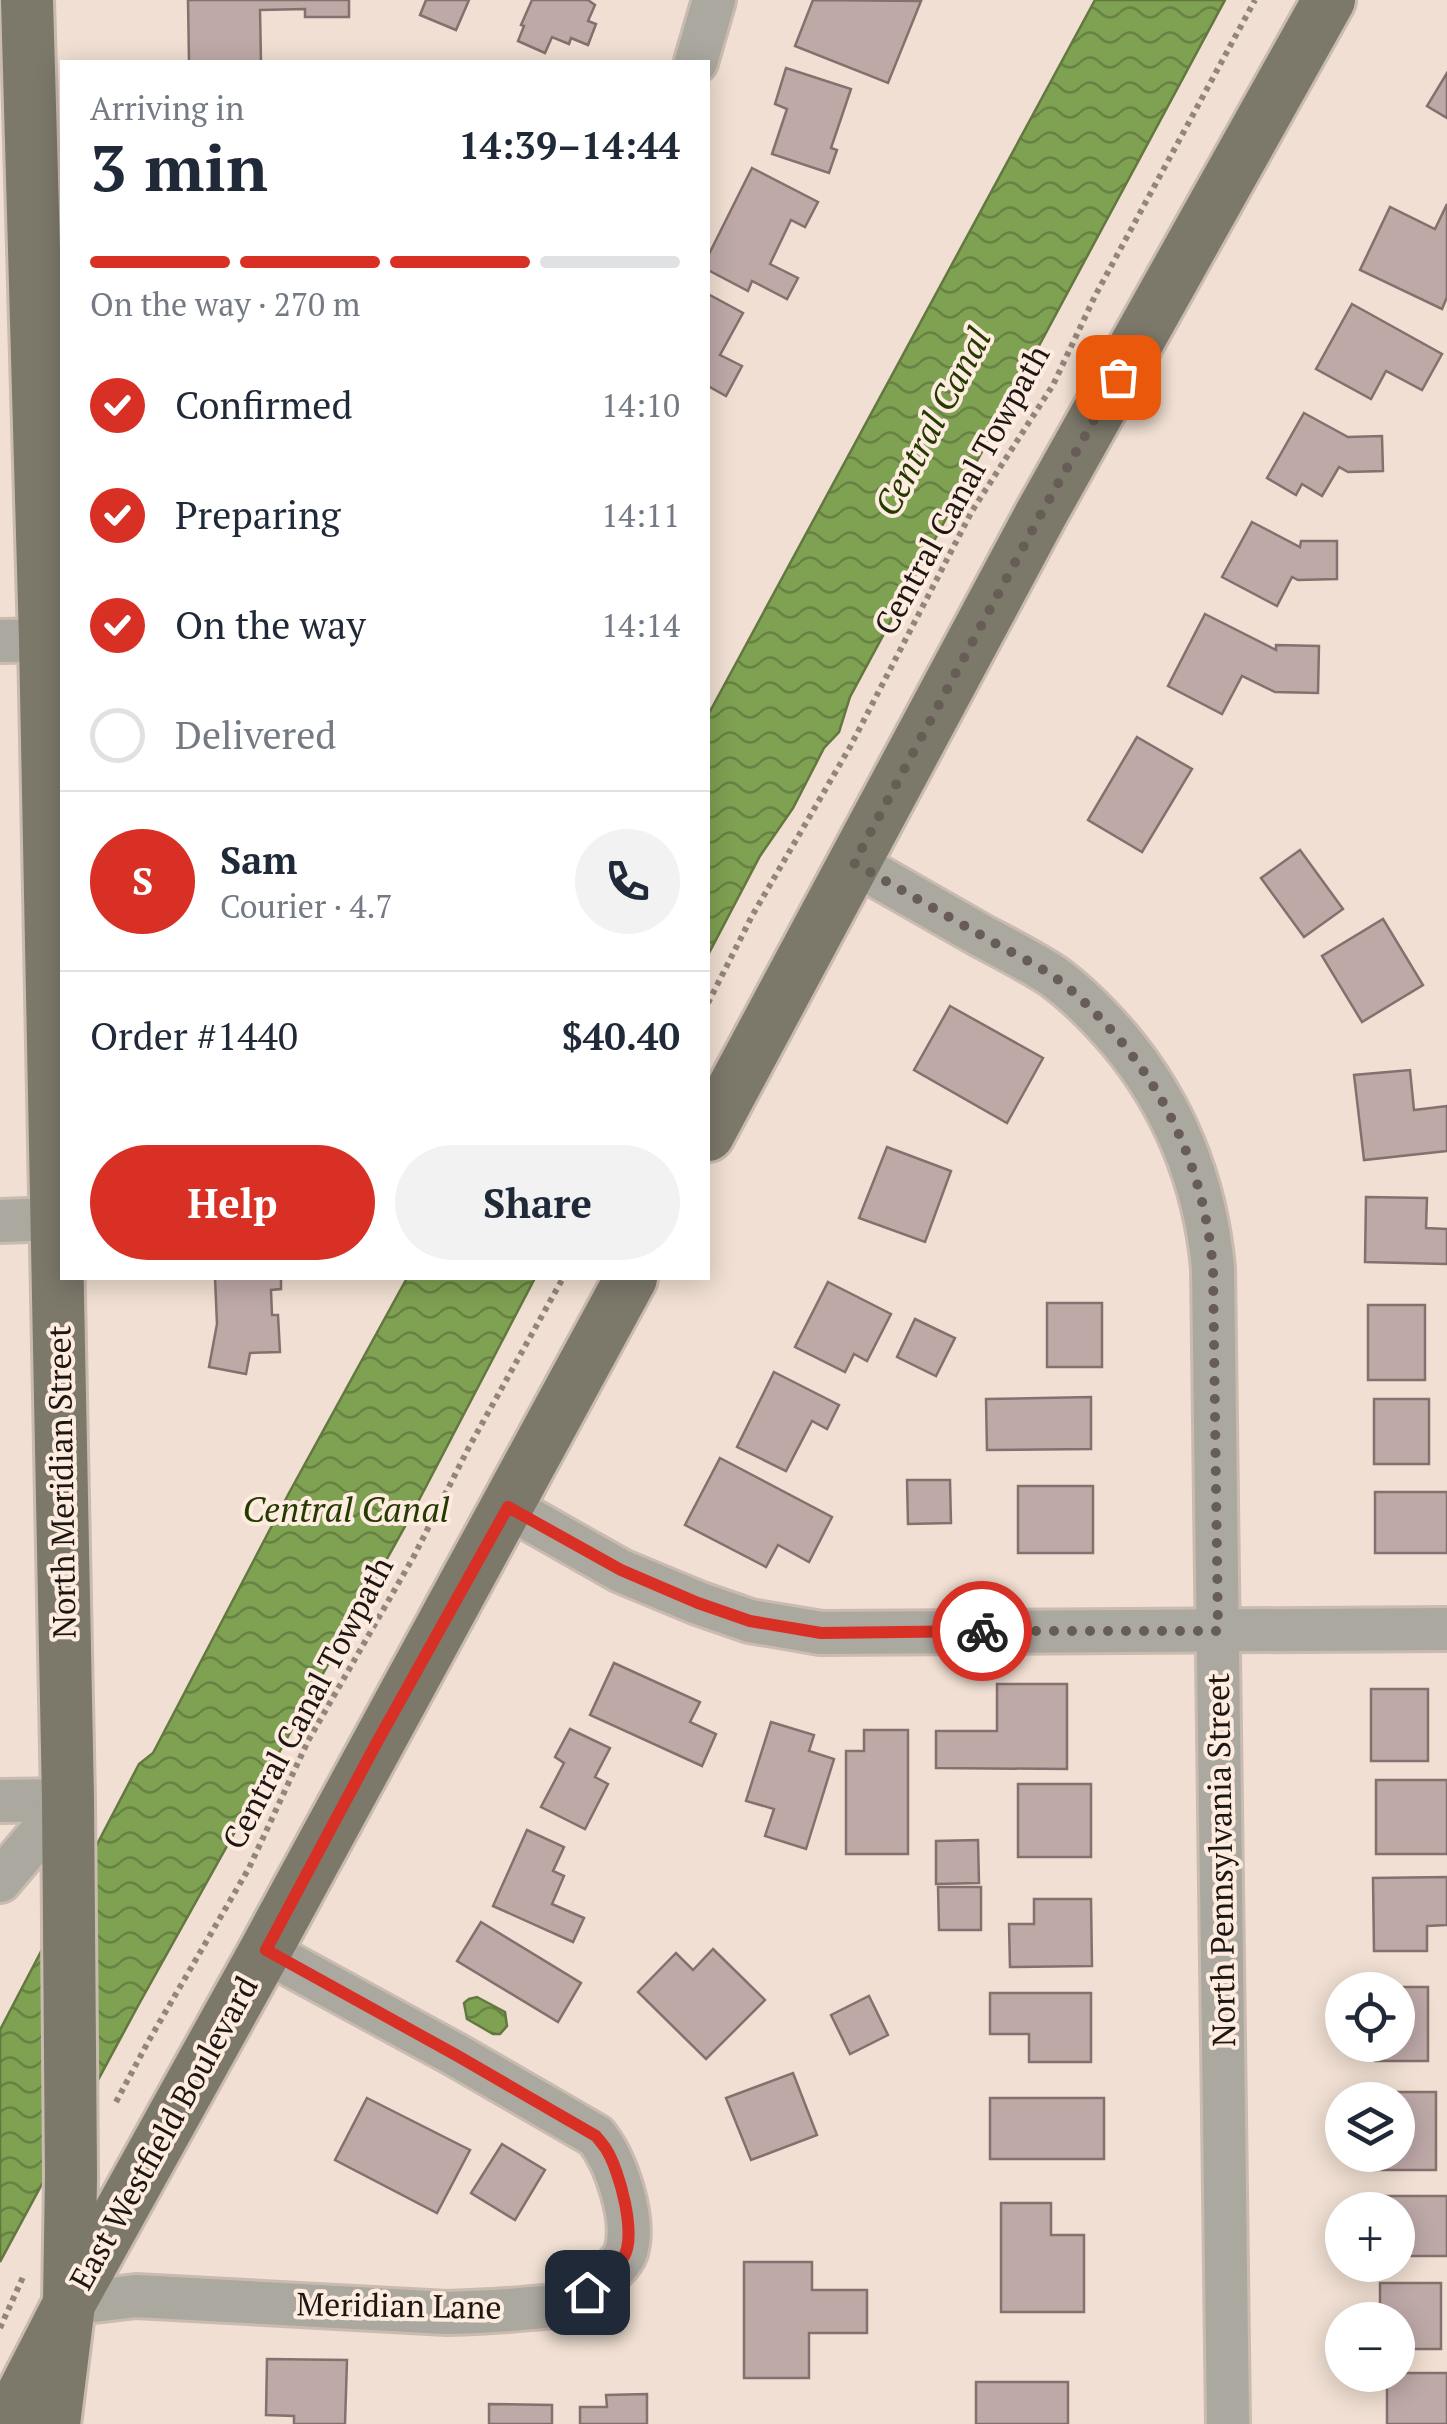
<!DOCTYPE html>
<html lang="en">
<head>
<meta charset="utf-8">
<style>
  body { margin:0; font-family:"PT Serif",serif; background:#f2f2f3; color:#1f2937; height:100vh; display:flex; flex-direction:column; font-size:38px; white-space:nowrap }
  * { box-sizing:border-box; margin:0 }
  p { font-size:32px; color:#747a83 }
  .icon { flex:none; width:55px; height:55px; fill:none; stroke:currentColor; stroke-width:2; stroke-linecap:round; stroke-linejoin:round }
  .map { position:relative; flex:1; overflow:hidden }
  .panel { position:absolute; left:60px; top:60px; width:650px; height:1220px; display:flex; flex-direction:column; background:#fff; border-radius:0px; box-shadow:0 5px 25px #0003 }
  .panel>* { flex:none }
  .controls { position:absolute; left:1325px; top:1972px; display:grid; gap:20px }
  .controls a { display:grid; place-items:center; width:90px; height:90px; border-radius:50%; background:#fff; box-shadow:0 5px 25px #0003; font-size:50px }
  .pin { position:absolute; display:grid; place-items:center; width:85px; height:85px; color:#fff; margin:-42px; border-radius:20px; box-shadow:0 5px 15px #0006 }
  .courier { position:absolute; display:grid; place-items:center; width:100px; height:100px; margin:-50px; border:8px solid #d93025; border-radius:50%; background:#fff; color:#222; box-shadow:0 2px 12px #0007 }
  .head em { font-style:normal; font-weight:800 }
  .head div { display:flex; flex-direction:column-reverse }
  .head { display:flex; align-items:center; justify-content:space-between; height:170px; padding:0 30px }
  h1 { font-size:65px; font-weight:800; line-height:75px }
  .bar { display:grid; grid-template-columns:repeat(4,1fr); gap:15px 10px; align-content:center; height:120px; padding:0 30px }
  .bar i { height:12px; border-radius:8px; background:#e0e1e3 }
  .bar .active { background:#d93025 }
  .bar p { grid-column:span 4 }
  .line { display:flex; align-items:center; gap:25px; padding:0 30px; border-top:2px solid #e0e1e3 }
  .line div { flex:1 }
  .round { display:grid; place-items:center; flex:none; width:105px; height:105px; border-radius:52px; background:#f2f2f3 }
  ol { padding:0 30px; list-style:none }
  li { display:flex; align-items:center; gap:30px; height:110px }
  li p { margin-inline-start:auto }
  li .icon { padding:10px; border-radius:50%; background:#d93025; color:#fff; stroke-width:4 }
  li:last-child { color:#747a83 }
  li i { width:55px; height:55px; border:5px solid #e0e1e3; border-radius:50% }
  .primary-button { display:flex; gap:20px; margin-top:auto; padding:20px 30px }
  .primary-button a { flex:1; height:115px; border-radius:60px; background:#d93025; color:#fff; font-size:40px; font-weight:800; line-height:115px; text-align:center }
  .primary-button a+a { background:#f2f2f3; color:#1f2937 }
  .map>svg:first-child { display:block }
  .water { fill:url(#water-waves); stroke:#62783f; stroke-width:2.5 }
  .building { fill:#bea9a7; stroke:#84706e; stroke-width:2.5 }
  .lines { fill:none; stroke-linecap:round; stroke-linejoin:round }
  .minor-casing { stroke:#cabbb0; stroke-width:48 }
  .major-casing { stroke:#cabbb0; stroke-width:58 }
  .path { stroke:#91857c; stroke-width:6; stroke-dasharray:5 5; stroke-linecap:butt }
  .minor { stroke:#aba8a0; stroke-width:42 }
  .major { stroke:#7c786a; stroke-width:52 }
  .done { stroke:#675d56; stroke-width:10; stroke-dasharray:0 18 }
  .route { stroke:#d93025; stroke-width:12 }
  .labels { text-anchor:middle; stroke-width:8; stroke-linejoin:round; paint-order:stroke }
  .street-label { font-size:32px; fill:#1d1713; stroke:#fdecdf }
  .water-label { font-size:35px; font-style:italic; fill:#253a00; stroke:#fdecdf }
</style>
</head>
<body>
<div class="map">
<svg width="1447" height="2424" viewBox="0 0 1447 2424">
  <defs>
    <pattern id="water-waves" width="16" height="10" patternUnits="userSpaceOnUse" patternTransform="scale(2.5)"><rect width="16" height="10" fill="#7fa152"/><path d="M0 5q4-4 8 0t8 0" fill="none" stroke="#678243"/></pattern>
  </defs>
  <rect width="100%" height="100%" fill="#f0dfd2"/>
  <!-- water -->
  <g class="water">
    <polygon points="1095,0 1225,0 850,697 839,732 824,748 793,808 760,856 708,955 708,715"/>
    <polygon points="407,1278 535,1278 408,1521 139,2004 0,2262 0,2030 139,1764 153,1753 289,1493"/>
    <polygon points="477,1997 505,2012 507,2026 500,2034 493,2034 467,2019 464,2003 469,1999"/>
  </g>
  <!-- building -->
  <g class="building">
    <polygon points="188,0 349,0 349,17 305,17 305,9 260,10 261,62 189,62"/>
    <polygon points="426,0 469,0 456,30 420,15"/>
    <polygon points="532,0 588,0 595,5 588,21 596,24 588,45 571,38 569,44 552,37 545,53 518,41 524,26 521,25"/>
    <polygon points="813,0 921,1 888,83 795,46"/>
    <polygon points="786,68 851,89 831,148 837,150 829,173 772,154 787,109 775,104"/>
    <polygon points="1447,73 1447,118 1427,106"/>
    <polygon points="752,168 818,202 805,227 791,220 770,264 798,278 787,299 752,281 748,291 708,270 708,256"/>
    <polygon points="1447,204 1447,297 1442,309 1360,270 1390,207 1435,229"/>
    <polygon points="708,294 743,313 720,355 742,366 726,396 708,386"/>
    <polygon points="1352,304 1442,354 1422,390 1386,371 1371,399 1316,369"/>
    <polygon points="1304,413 1348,437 1382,436 1383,471 1348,472 1339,467 1322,496 1302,484 1296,495 1267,478"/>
    <polygon points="1252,522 1300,547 1301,541 1337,541 1337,579 1298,580 1292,577 1277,606 1222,577"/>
    <polygon points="1205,614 1276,650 1276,645 1319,646 1318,693 1275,692 1242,676 1222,714 1168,686"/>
    <polygon points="1137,737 1192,769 1142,852 1088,820"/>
    <polygon points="1300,850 1343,909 1304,937 1261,878"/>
    <polygon points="1383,919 1423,985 1362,1022 1322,956"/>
    <polygon points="950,1006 1043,1058 1007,1123 914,1070"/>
    <polygon points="1410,1070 1414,1110 1447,1106 1447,1151 1364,1160 1354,1075"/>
    <polygon points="887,1147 951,1171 925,1242 859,1218"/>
    <polygon points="1366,1197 1427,1198 1426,1228 1447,1229 1447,1264 1365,1262"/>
    <polygon points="215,1278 281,1278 281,1289 271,1290 272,1315 278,1315 280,1352 250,1353 246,1374 209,1367 217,1324"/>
    <polygon points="828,1282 891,1314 867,1361 854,1354 845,1372 795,1347"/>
    <rect x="1047" y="1303" width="55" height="64"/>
    <rect x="1368" y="1305" width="57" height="75"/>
    <polygon points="915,1319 955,1338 936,1376 897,1357"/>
    <polygon points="774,1372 839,1405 827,1429 812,1421 786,1471 737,1447"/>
    <polygon points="1091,1397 1091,1449 987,1450 986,1399"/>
    <rect x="1374" y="1399" width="55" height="65"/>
    <polygon points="720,1458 832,1517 809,1562 778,1545 766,1567 685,1525"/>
    <polygon points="907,1480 950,1480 951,1523 908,1524"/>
    <rect x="1018" y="1486" width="75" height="67"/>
    <rect x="1375" y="1492" width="72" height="61"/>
    <polygon points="614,1663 700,1702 690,1722 716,1734 702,1766 590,1715"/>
    <polygon points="997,1684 1067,1684 1067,1769 936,1768 936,1731 997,1731"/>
    <rect x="1371" y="1689" width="57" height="72"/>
    <polygon points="771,1722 814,1735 809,1751 834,1759 806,1849 765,1836 774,1809 746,1801"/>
    <polygon points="570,1729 610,1748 595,1777 608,1784 585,1829 541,1807 564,1763 555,1757"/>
    <polygon points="864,1730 908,1730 908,1854 846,1854 846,1751 864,1751"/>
    <rect x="1376" y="1780" width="71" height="74"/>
    <rect x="1018" y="1784" width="73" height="73"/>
    <polygon points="527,1830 564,1847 553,1871 564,1876 552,1904 584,1918 573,1942 493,1906"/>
    <polygon points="978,1840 979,1883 936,1884 936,1841"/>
    <polygon points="1447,1877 1447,1925 1427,1926 1427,1951 1374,1951 1373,1878"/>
    <polygon points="938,1887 981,1887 981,1930 939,1930"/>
    <polygon points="1034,1899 1091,1899 1092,1966 1010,1967 1009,1924 1034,1924"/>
    <polygon points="481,1922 581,1983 558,2022 457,1961"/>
    <polygon points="713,1949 765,2000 706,2059 638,1992 676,1953 693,1970"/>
    <polygon points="1375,1987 1428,1987 1428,2061 1375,2061 1375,2045 1398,2045 1398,1990 1375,1990"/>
    <polygon points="990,1993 1091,1993 1091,2062 1029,2062 1029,2034 990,2034"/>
    <polygon points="869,1996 888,2035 850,2054 831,2015"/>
    <polygon points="793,2073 817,2135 751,2160 726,2098"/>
    <polygon points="1375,2092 1436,2092 1436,2170 1375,2170 1375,2155 1398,2155 1398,2100 1375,2100"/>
    <polygon points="367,2098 470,2150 437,2213 335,2160"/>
    <rect x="990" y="2098" width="114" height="61"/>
    <polygon points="502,2144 545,2170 515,2220 471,2193"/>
    <polygon points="1376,2196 1447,2196 1447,2256 1398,2256 1398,2210 1376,2210"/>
    <polygon points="1001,2203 1051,2203 1051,2235 1084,2235 1084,2312 1001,2312"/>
    <polygon points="744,2262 812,2262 812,2290 867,2290 867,2333 809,2333 809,2378 744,2378"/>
    <polygon points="1380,2283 1441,2283 1441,2349 1398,2349 1398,2320 1380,2320"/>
    <polygon points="267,2359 347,2360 345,2424 294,2424 294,2416 266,2415"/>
    <polygon points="1398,2373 1447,2373 1447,2424 1387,2424 1387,2375 1398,2375"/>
    <rect x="976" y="2382" width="92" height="42"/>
    <polygon points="647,2394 647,2424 580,2424 580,2407 607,2407 606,2395"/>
    <polygon points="489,2404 552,2405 552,2424 489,2424"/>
  </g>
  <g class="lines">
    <!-- minor casing -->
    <g class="minor-casing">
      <g id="minor">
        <polyline points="696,62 714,0"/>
        <polyline points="0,641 62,640"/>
        <path d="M854 863C896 887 938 911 980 935 1004 948 1030 961 1053 976 1078 994 1099 1016 1119 1039 1175 1106 1205 1181 1213 1268L1228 2424"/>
        <polyline points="0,1221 57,1219"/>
        <polyline points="508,1507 621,1571 698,1603 750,1621 821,1633 1447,1629"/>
        <polyline points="0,1801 68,1800"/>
        <polyline points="0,1881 68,1800"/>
        <path d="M69 2304 136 2296 447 2313C475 2312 503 2311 531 2308 541 2307 552 2307 562 2305 579 2300 621 2268 626 2252 636 2219 616 2161 596 2136L456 2055 265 1951"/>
      </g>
    </g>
    <!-- major casing -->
    <g class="major-casing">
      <g id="major">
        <polyline points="27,0 45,640 68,1800 71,2176 69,2304 54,2424"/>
        <polyline points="708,1135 1041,514 1329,0"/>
        <polyline points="7,2424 69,2304 265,1951 631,1278"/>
      </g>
    </g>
    <!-- path -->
    <g class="path">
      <polyline points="708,1003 752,916 850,747 972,511 1053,385 1095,296 1255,0"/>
      <polyline points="116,2102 148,2042 249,1868 308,1741 414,1556 469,1447 563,1278"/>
      <polyline points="0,2328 23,2277"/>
    </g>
    <!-- minor -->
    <use href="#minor" class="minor"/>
    <!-- major -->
    <use href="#major" class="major"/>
  </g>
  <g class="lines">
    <!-- done -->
    <path class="done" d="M982 1631H1218L1213 1268C1205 1181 1175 1106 1119 1039 1099 1016 1078 994 1053 976 1032 962 1008 951 986 938 942 913 898 888 854 863L1041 514 1118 377"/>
    <!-- route -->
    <path class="route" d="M587 2292C598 2281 614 2271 623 2258 638 2237 619 2169 606 2149 603 2144 599 2140 596 2136L456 2055 266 1950 376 1744 508 1507 621 1570 698 1603 750 1621 821 1633 982 1631"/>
  </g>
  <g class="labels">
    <!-- street labels -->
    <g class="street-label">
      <text transform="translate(962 490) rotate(-61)" y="11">Central Canal Towpath</text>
      <text transform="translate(62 1482) rotate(-91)" y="11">North Meridian Street</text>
      <text transform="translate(308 1703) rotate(-62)" y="11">Central Canal Towpath</text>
      <text transform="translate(1221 1860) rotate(-91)" y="11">North Pennsylvania Street</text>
      <text transform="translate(164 2133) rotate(-61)" y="11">East Westfield Boulevard</text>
      <text transform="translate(399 2306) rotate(1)" y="11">Meridian Lane</text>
    </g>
    <!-- water labels -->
    <g class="water-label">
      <text transform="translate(933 422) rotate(-62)" y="12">Central Canal</text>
      <text x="346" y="1522">Central Canal</text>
    </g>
  </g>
</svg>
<div class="controls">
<a><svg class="icon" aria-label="locate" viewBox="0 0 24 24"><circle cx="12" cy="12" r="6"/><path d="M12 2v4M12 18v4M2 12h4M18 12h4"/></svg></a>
<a><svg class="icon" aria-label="layers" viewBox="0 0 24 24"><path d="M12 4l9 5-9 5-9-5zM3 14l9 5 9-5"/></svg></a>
<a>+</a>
<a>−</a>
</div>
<div class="pin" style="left:1118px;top:377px;background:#ea580c"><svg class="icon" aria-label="bag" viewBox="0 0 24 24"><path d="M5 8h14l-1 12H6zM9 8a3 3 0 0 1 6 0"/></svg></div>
<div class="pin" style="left:587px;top:2292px;background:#1f2937"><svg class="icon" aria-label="home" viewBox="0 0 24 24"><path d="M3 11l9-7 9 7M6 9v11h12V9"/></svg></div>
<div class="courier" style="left:982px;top:1631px"><svg class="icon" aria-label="bike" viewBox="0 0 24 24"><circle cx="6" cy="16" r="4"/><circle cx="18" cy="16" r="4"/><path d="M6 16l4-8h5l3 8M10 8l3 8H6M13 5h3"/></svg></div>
<section class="panel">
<div class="head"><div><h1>3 min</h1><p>Arriving in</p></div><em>14:39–14:44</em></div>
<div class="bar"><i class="active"></i><i class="active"></i><i class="active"></i><i></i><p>On the way · 270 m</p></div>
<ol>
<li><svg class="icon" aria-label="check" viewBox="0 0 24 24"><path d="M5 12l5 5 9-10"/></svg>Confirmed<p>14:10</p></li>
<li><svg class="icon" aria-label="check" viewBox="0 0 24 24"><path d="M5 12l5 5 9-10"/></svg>Preparing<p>14:11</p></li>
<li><svg class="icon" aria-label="check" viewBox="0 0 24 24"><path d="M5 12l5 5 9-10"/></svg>On the way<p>14:14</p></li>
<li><i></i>Delivered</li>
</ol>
<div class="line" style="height:180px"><b class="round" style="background:#d93025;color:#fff">S</b><div><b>Sam</b><p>Courier · 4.7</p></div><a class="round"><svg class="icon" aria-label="phone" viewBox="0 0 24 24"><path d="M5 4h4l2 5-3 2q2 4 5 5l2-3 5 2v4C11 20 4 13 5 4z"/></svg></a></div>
<div class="line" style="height:130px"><div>Order #1440</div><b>$40.40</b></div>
<div class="primary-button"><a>Help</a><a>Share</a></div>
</section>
</div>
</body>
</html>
